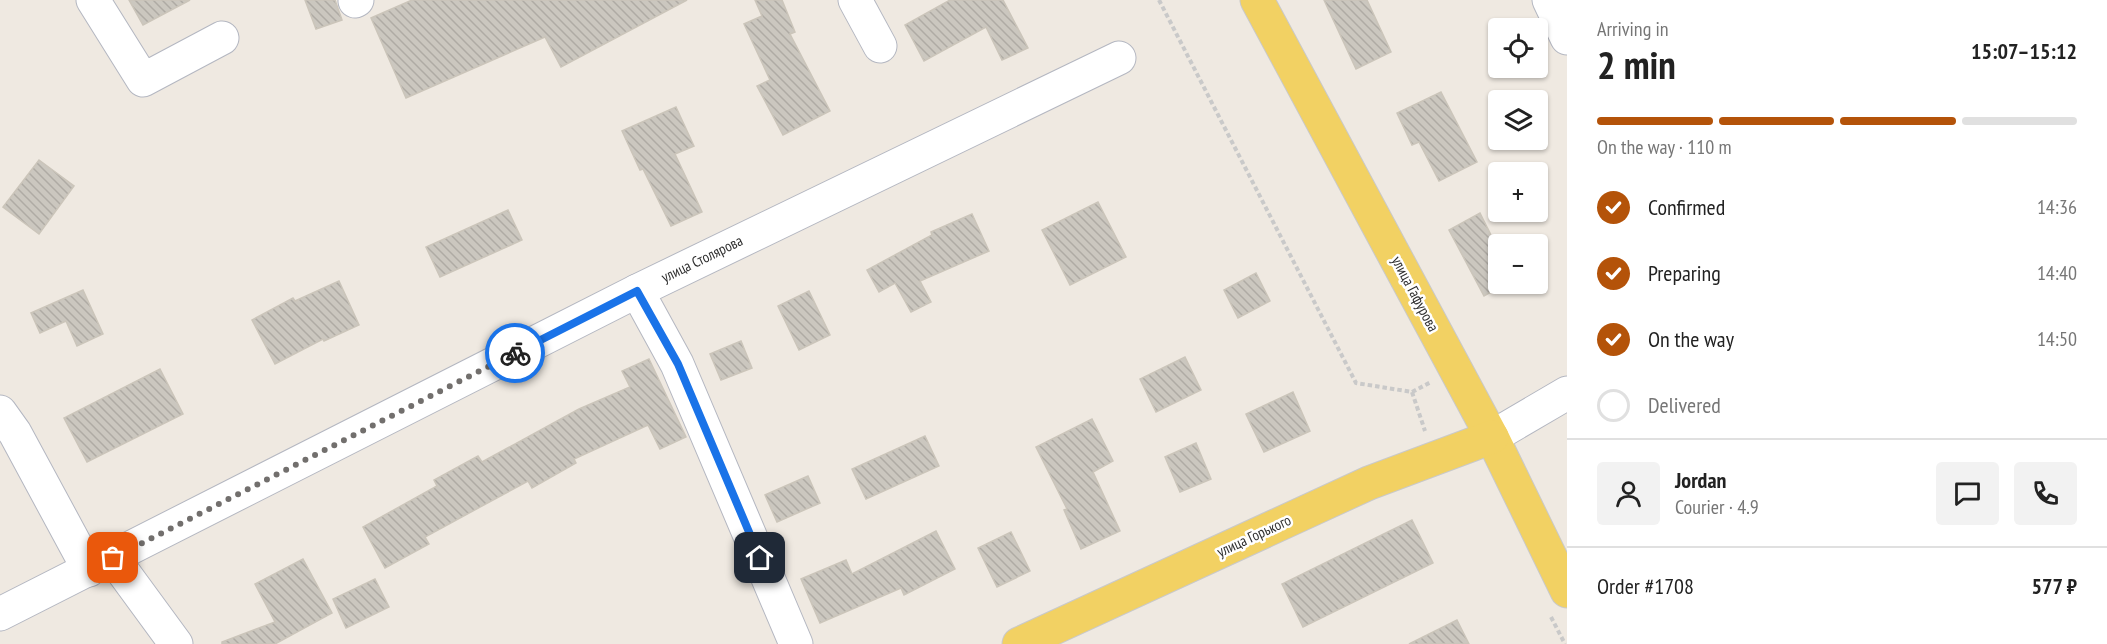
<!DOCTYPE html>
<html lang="en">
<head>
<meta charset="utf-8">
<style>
  body { margin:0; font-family:"PT Sans Narrow",sans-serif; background:#f2f2f2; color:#222; height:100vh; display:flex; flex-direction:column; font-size:22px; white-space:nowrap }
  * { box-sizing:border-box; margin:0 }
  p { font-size:20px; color:#767676 }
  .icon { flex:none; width:33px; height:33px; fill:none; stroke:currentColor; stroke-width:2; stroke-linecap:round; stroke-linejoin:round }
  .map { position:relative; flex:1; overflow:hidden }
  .drawer { display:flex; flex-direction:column; background:#fff; width:540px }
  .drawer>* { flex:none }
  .tools { position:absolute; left:1488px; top:18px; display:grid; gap:12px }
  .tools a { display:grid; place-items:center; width:60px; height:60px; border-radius:6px; background:#fff; box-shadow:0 2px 4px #0004; font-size:30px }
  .pin { position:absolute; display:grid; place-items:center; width:51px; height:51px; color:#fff; margin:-26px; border-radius:12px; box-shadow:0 3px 9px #0006 }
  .courier { position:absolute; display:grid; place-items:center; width:60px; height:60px; margin:-30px; border:4px solid #1a73e8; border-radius:50%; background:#fff; color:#222; box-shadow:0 2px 8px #0007 }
  .summary em { font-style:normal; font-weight:700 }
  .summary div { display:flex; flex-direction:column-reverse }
  .summary { display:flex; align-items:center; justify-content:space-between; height:102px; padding:0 30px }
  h1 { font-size:39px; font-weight:700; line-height:45px }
  .bar { display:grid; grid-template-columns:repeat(4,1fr); gap:9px 6px; align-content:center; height:72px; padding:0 30px }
  .bar i { height:8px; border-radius:4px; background:#e0e0e0 }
  .bar .selected { background:#b45309 }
  .bar p { grid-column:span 4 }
  .line { display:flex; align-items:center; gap:15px; padding:0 30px; border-top:2px solid #e0e0e0 }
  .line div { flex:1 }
  .round { display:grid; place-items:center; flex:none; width:63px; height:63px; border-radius:6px; background:#f2f2f2 }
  ol { padding:0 30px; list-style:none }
  li { display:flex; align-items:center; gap:18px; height:66px }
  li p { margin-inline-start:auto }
  li .icon { padding:6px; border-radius:50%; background:#b45309; color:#fff; stroke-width:4 }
  li:last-child { color:#767676 }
  li i { width:33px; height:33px; border:3px solid #e0e0e0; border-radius:50% }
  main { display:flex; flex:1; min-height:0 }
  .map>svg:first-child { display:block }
  .building { fill:url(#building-back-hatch); stroke:#cbc5ba; stroke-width:1.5 }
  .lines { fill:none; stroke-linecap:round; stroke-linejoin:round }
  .minor-casing { stroke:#b4b7c1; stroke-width:35 }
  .major-casing { stroke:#c9c9c9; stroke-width:35 }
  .path { stroke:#c9c9c9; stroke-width:4; stroke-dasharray:4.5 3; stroke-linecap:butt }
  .minor { stroke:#fff; stroke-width:33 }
  .major { stroke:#f2d163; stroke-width:33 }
  .done { stroke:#726f6d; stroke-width:6; stroke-dasharray:0 10.8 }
  .route { stroke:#1a73e8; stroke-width:8 }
  .labels { text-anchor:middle; stroke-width:5; stroke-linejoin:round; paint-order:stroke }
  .street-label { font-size:15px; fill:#2e2e2e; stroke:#fff }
</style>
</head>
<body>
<main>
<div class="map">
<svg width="1567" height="644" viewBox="0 0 1567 644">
  <defs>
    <pattern id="building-back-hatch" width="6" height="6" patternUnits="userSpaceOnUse" patternTransform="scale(1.5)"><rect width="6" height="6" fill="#cbc7bf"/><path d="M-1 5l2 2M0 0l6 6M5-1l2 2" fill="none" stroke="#afaba4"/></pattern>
  </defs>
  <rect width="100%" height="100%" fill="#efe9e1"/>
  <!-- building -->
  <g class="building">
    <polygon points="129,0 190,0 143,25"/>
    <polygon points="305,0 335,0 342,20 316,29"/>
    <polygon points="412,0 687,0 561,67 545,37 406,98 371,18"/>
    <polygon points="755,0 782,0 795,32 790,34 830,111 783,135 757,86 770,80 744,24 762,16"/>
    <polygon points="950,0 1003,0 1028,48 1002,60 986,27 924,61 905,25"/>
    <polygon points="1324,0 1367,0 1391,52 1356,69"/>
    <polygon points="1441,92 1477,162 1439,181 1419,142 1412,145 1397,113"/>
    <polygon points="676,107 694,146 675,154 702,212 671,226 643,169 640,170 622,131"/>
    <polygon points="39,160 74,186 39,234 3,207"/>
    <polygon points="1098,202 1126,257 1070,285 1042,230"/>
    <polygon points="508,210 522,240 440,277 426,247"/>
    <polygon points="1480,213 1498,249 1498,288 1484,296 1449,230"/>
    <polygon points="972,214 989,251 920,281 931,302 911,312 895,283 879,292 867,270 932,235 931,232"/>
    <polygon points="1256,273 1270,301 1238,318 1224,290"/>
    <polygon points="339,281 359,325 324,341 323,339 275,364 252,320 293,298 295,301"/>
    <polygon points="83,290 103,334 77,346 66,321 40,333 31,313"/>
    <polygon points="809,291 830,335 799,350 778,306"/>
    <polygon points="741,341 752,368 721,380 710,354"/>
    <polygon points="1185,357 1201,390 1156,412 1140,379"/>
    <polygon points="649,359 686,437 660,449 648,425 574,459 576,463 532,488 528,481 425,537 429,544 385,568 363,527 437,486 434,480 478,456 482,462 579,409 630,387 622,371"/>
    <polygon points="160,369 183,414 87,462 64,418"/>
    <polygon points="1293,392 1310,431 1264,452 1246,414"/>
    <polygon points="1092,419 1113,461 1093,472 1120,531 1081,549 1064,510 1067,509 1036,447"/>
    <polygon points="925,436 939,466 866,499 852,469"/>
    <polygon points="1196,443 1211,479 1180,492 1165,457"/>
    <polygon points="808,476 820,503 777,522 765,495"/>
    <polygon points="1412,520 1433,563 1303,627 1282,584"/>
    <polygon points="936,531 955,569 904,595 901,588 820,623 801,579 846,560 852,574"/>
    <polygon points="1011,532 1030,571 997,587 978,548"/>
    <polygon points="303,559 332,613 275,644 222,644 222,642 275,622 255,584"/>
    <polygon points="375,579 389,607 346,628 333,599"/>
    <polygon points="1457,620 1469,644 1409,644"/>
  </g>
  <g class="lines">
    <!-- minor casing -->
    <g class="minor-casing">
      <g id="minor">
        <polyline points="93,0 143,80 222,38"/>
        <polyline points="855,0 880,46"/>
        <polyline points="1549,0 1567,38"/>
        <polyline points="355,1 357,0"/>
        <polyline points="637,291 677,364 796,644"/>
        <polyline points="0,412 15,433 89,570"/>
        <polyline points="1492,437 1567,393"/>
        <polyline points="113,558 176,644"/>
        <polyline points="0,614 637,291 1119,58"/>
      </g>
    </g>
    <!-- major casing -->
    <g class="major-casing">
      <g id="major">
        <polyline points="1257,0 1492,437 1567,591"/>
        <polyline points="1019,644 1369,483 1492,437"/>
      </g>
    </g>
    <!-- path -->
    <g class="path">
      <polyline points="1159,0 1356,383 1412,392 1431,382"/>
      <polyline points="1412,392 1425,431"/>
      <polyline points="1551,617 1565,644"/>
    </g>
    <!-- minor -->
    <use href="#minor" class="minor"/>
    <!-- major -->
    <use href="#major" class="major"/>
  </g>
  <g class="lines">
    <!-- done -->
    <polyline class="done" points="113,558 515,353"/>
    <!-- route -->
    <polyline class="route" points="515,353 637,291 678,364 760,558"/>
  </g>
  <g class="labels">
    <!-- street labels -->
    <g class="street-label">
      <text transform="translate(702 259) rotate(-26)" y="5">улица Столярова</text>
      <text transform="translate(1415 294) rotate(62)" y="5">улица Гафурова</text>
      <text transform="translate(1254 536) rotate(-25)" y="5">улица Горького</text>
    </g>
  </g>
</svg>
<div class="tools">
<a><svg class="icon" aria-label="locate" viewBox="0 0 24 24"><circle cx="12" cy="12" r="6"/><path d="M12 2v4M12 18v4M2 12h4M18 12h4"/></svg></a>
<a><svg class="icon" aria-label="layers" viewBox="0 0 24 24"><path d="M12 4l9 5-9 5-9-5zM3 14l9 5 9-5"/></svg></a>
<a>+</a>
<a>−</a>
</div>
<div class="pin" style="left:113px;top:558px;background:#ea580c"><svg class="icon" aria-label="bag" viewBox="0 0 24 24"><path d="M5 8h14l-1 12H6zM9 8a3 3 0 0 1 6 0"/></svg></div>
<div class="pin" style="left:760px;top:558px;background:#1f2937"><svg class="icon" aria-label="home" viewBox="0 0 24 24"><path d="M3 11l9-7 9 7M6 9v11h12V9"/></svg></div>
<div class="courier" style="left:515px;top:353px"><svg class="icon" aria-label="bike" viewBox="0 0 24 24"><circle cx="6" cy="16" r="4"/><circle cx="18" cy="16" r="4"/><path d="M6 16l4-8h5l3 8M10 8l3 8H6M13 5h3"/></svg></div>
</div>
<section class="drawer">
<div class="summary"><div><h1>2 min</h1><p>Arriving in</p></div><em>15:07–15:12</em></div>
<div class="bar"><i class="selected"></i><i class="selected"></i><i class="selected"></i><i></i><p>On the way · 110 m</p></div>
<ol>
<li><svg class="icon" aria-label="check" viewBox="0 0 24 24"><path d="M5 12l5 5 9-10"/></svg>Confirmed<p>14:36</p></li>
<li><svg class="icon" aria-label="check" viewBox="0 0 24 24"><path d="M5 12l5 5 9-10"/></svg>Preparing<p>14:40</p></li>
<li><svg class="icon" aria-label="check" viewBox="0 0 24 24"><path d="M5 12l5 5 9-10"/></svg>On the way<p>14:50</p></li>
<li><i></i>Delivered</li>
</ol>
<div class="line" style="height:108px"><a class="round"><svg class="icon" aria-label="person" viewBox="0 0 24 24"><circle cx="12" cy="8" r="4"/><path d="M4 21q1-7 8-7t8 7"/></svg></a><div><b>Jordan</b><p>Courier · 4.9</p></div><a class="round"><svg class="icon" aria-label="chat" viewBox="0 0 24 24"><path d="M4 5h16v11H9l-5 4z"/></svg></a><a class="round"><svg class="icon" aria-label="phone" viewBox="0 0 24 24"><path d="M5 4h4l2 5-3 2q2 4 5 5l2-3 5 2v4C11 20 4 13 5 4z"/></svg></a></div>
<div class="line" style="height:78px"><div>Order #1708</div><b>577 ₽</b></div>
</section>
</main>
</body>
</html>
